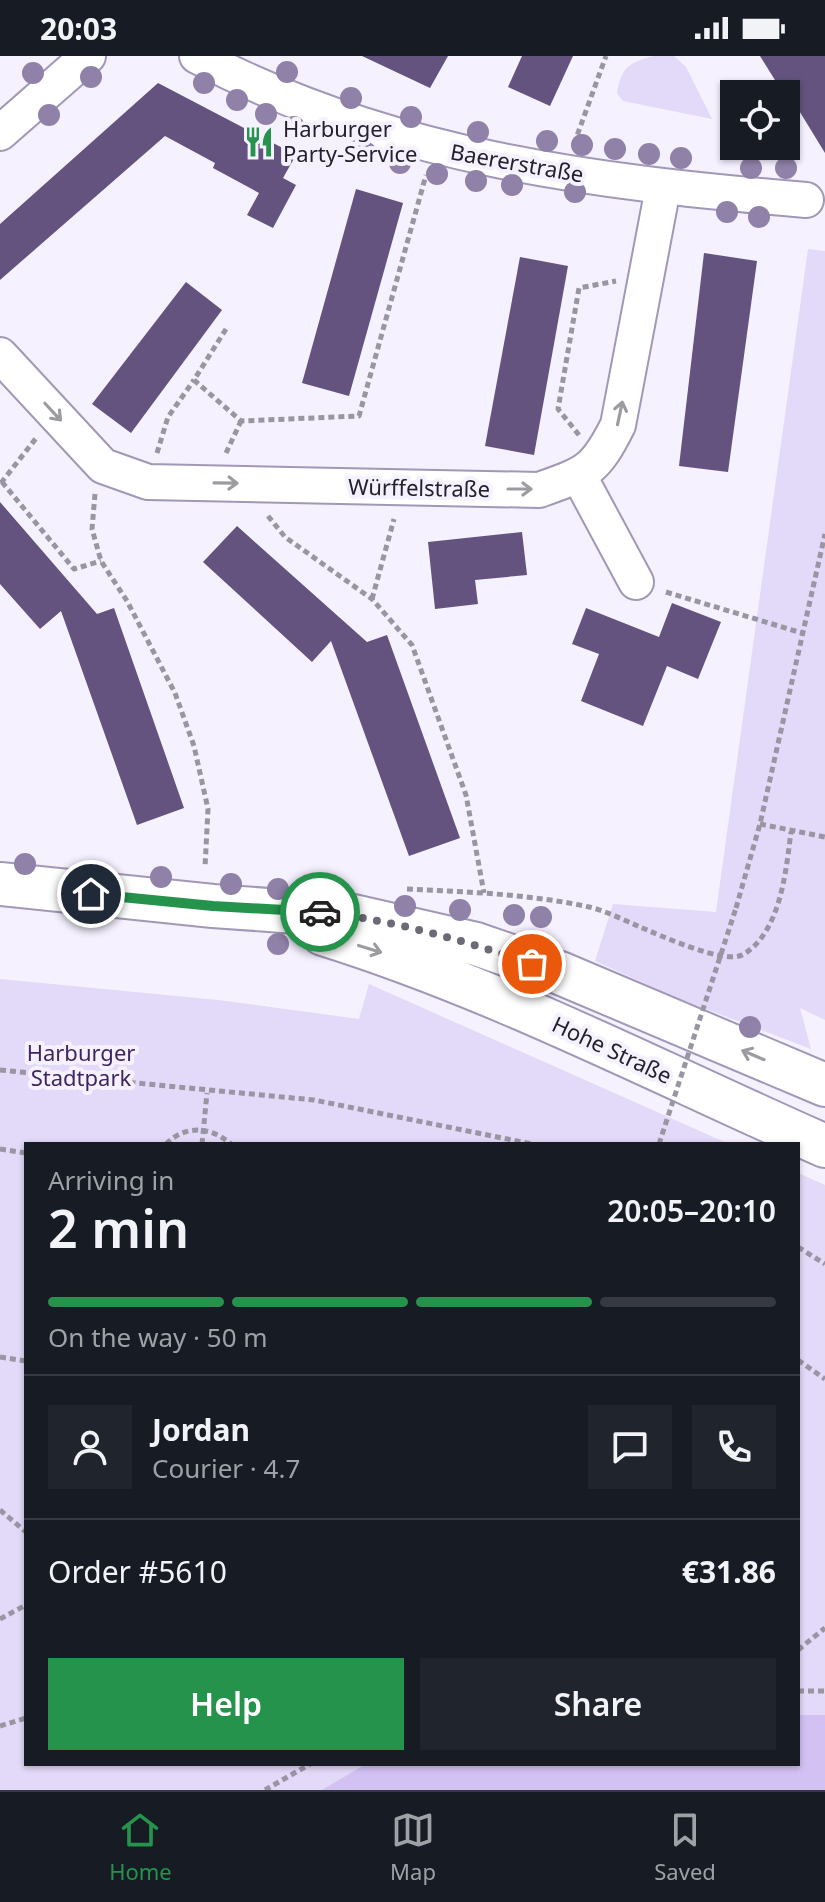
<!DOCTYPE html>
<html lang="en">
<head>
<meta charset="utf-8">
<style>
  body { margin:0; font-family:"Noto Sans",sans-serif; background:#20242c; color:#f1f3f6; height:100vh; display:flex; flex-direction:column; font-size:30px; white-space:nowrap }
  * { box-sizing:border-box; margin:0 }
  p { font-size:26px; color:#9ea1a6 }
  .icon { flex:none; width:44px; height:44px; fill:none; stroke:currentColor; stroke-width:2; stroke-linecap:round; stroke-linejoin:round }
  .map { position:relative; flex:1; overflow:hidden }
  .drawer { position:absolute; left:24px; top:1086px; width:776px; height:624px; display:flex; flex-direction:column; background:#171b24; border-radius:0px; box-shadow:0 2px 6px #0004 }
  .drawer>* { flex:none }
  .controls { position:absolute; left:720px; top:24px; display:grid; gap:16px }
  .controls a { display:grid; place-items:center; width:80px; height:80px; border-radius:0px; background:#171b24; box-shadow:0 2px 6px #0004; font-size:40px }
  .pin { position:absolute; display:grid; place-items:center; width:68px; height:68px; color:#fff; margin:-34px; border:4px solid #fff; border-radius:50%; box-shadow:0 2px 8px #0007 }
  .courier { position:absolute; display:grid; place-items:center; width:80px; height:80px; margin:-40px; border:6px solid #25934c; border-radius:50%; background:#fff; color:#222; box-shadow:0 2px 10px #0007 }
  .summary em { font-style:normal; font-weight:600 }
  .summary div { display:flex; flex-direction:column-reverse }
  .summary { display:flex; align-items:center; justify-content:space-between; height:136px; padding:0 24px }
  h1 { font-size:52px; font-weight:600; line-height:60px }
  .bar { display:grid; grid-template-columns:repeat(4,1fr); gap:12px 8px; align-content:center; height:96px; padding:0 24px }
  .bar i { height:10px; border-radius:6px; background:#363941 }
  .bar .selected { background:#25934c }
  .bar p { grid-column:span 4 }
  .line { display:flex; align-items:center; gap:20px; padding:0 24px; border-top:2px solid #363941 }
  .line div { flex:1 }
  .round { display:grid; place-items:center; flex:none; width:84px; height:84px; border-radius:0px; background:#20242c }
  .cta { display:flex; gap:16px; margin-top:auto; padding:16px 24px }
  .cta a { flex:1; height:92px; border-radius:0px; background:#25934c; color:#fff; font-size:32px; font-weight:600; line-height:92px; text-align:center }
  .cta a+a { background:#20242c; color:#f1f3f6 }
  .status { display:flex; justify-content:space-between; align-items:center; height:56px; padding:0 40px; background:#171b24; direction:ltr }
  .status svg { height:22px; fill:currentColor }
  .tabs { display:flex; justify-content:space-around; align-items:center; height:112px; border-top:2px solid #363941; background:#171b24; font-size:22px; color:#9ea1a6 }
  .tabs a { display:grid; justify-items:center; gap:4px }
  .tabs .selected { color:#25934c }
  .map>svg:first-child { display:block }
  .green { fill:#e3d9f9 }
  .water { fill:#d3c1f4 }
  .building { fill:#63537e }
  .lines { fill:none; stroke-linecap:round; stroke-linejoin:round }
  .minor-casing { stroke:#a197b6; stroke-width:38 }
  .major-casing { stroke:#a197b6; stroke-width:46 }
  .path { stroke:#9995a2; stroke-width:5; stroke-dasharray:6 4; stroke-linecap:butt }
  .minor { stroke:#fff; stroke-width:34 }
  .major { stroke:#fff; stroke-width:42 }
  .path-bridge { stroke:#9995a2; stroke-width:5; stroke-dasharray:6 4; stroke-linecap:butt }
  .tree { fill:#9081a8 }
  .oneway { stroke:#9c9ba0 }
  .done { stroke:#6d6976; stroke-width:8; stroke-dasharray:0 14.4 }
  .route { stroke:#25934c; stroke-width:10 }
  .labels { text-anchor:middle; stroke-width:8; stroke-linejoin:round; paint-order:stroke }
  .poi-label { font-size:22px; fill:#24202c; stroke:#f5f1ff; text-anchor:start }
  .street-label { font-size:22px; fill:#24202c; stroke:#f5f1ff }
  .park-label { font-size:22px; fill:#3e2560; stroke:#f5f1ff }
</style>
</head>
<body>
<div class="status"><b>20:03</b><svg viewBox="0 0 49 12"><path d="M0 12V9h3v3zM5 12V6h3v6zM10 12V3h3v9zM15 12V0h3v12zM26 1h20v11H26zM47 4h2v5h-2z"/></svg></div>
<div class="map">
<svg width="825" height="1734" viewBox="0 0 825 1734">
  <rect width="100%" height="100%" fill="#f5f1ff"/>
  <!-- green -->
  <g class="green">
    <path d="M654 0H674L686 11 712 63 623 45 617 37C621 11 630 6 654 0Z"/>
    <polygon points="808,193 825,195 825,964 800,952 811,993 677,942 595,905 613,848 716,856"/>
    <polygon points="0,923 218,944 359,963 369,928 729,1088 26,1088 26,1708 798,1708 798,1117 825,1129 825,1734 0,1734"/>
  </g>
  <!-- water -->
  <polygon class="water" points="798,1659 825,1659 825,1734 322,1734 366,1708 798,1708"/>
  <!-- building -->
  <g class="building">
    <polygon points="362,0 448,0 430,32"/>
    <polygon points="522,0 573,0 550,50 508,31"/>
    <polygon points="760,0 825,0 825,97 784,30 780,32"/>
    <polygon points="158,27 296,99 283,122 296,129 273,172 247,159 259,137 213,112 215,107 165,80 0,224 0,168"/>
    <polygon points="356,133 403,147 349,340 302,327"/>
    <polygon points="704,197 757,205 728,416 679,410"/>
    <polygon points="520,201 568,210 534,399 485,390"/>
    <polygon points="186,226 222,254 131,377 92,348"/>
    <polygon points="0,446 97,558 114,552 184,752 137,769 61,555 40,573 0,528"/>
    <polygon points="237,470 367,586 387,579 460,782 409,800 331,585 312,606 203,506"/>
    <polygon points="522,476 527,519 475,524 478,548 435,553 428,486"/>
    <polygon points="672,547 721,566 698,623 667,610 643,670 581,645 599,598 572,588 586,552 659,581"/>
  </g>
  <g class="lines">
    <!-- minor casing -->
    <g class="minor-casing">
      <g id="minor">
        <path d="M197 0C389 101 592 126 806 144"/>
        <polyline points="0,77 88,0"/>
        <path d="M0 299 103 410 148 426 539 434C587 417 595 415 618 369L663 132"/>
        <polyline points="579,420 636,526"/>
      </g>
    </g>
    <!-- major casing -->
    <g class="major-casing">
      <g id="major">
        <polyline points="0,828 213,850 353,860 476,888 560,917 825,1029"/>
        <path d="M323 878C496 932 659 1017 825 1090"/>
      </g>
    </g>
    <!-- path -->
    <g class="path">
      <polyline points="574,88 606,0"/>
      <polyline points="226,273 194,324 241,365 359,360 426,119"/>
      <polyline points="579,379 558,353 579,232 616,225"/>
      <polyline points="157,397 168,361 194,324"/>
      <polyline points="226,397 241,365"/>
      <polyline points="2,426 74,513 101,505"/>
      <polyline points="1,427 37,381"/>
      <polyline points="95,438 92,473 101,505 127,545 175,637 194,690 208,753 205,811"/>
      <polyline points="268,460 285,481 372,543 412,589 466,739 484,837"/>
      <polyline points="666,536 802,577"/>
      <polyline points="372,543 394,463"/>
      <polyline points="760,768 825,781"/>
      <path d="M407 833C467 836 530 838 589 851 606 855 624 864 640 871 660 879 726 910 744 898 781 875 786 814 791 776"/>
      <polyline points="736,852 760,768 825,478"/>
      <polyline points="0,1014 314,1044 532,1088"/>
      <path d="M166 1088C186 1068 211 1071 231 1088"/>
      <polyline points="202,1088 207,1037"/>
      <polyline points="0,1093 26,1097"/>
      <polyline points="798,1191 825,1208"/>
      <polyline points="0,1301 26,1305"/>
      <polyline points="798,1304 825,1323"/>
      <polyline points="0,1454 26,1476"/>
      <polyline points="0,1563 26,1549"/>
      <polyline points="798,1594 825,1572"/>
      <polyline points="798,1635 825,1635"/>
      <polyline points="0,1670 26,1662"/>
      <polyline points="265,1734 310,1708"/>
    </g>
    <!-- minor -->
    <use href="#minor" class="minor"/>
    <!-- major -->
    <use href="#major" class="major"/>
    <!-- path-bridge -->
    <polyline class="path-bridge" points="659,1088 736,852"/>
  </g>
  <!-- trees -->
  <g class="tree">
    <circle cx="287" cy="16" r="11"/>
    <circle cx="33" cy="17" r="11"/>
    <circle cx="91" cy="21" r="11"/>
    <circle cx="204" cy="27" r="11"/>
    <circle cx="351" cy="42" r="11"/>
    <circle cx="237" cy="44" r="11"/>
    <circle cx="266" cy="58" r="11"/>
    <circle cx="49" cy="59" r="11"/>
    <circle cx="411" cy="61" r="11"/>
    <circle cx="294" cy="71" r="11"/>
    <circle cx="478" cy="76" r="11"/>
    <circle cx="547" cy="85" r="11"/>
    <circle cx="582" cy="89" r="11"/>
    <circle cx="615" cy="93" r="11"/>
    <circle cx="366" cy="97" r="11"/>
    <circle cx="649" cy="98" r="11"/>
    <circle cx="681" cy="102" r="11"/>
    <circle cx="400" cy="107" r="11"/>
    <circle cx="751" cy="112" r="11"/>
    <circle cx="786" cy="112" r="11"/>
    <circle cx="437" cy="118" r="11"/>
    <circle cx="476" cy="125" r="11"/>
    <circle cx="512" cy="129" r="11"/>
    <circle cx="575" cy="136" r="11"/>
    <circle cx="727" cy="156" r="11"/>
    <circle cx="759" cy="161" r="11"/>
    <circle cx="25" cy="808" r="11"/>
    <circle cx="92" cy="816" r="11"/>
    <circle cx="161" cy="821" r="11"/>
    <circle cx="231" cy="828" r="11"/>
    <circle cx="278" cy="833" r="11"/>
    <circle cx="405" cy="850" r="11"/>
    <circle cx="460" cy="854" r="11"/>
    <circle cx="514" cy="859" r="11"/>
    <circle cx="541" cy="861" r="11"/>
    <circle cx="278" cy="888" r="11"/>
    <circle cx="750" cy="971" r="11"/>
  </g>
  <!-- one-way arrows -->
  <defs><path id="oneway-shaft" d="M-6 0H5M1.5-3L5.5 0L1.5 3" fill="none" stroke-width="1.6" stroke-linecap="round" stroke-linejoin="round" transform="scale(2)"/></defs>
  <g class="oneway">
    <use href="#oneway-shaft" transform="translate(53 356) rotate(47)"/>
    <use href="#oneway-shaft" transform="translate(620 357) rotate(-78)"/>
    <use href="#oneway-shaft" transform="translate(226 427) rotate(1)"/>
    <use href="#oneway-shaft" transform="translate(520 433)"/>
    <use href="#oneway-shaft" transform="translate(370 893) rotate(17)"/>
    <use href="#oneway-shaft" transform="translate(753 999) rotate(-157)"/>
  </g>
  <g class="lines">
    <!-- done -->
    <path class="done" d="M320 856C392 864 464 884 532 908"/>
    <!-- route -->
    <polyline class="route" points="91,838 213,850 320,856"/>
  </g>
  <!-- icons -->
  <defs>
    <g id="restaurant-bare" transform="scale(2.4)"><path d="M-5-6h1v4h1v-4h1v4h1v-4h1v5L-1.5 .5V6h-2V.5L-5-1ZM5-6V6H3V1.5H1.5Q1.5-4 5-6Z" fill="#25934c" stroke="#f5f1ff" stroke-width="2.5" paint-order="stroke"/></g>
  </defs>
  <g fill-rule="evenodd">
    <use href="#restaurant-bare" x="259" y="86"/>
  </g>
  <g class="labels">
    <!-- poi labels -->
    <g class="poi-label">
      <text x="283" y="81">Harburger<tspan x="283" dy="25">Party-Service</tspan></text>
    </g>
    <!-- street labels -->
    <g class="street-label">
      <text transform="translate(517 107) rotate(10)" y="8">Baererstraße</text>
      <text transform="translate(419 432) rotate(1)" y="8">Würffelstraße</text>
      <text transform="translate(612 994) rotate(25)" y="8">Hohe Straße</text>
    </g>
    <!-- park labels -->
    <g class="park-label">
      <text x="81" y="1005">Harburger<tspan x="81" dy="25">Stadtpark</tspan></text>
    </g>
  </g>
</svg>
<div class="controls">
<a><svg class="icon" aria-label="locate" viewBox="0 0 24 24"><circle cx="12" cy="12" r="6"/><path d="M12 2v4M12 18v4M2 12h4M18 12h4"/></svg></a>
</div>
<div class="pin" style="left:532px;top:908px;background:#ea580c"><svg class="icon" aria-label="bag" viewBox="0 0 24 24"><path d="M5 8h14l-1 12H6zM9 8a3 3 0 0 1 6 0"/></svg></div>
<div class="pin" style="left:91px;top:838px;background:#1f2937"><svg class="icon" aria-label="home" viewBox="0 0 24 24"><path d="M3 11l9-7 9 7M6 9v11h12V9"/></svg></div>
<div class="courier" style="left:320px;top:856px"><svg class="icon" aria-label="car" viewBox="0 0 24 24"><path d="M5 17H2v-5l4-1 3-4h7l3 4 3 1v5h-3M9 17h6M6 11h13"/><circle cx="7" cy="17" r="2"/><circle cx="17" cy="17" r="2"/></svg></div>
<section class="drawer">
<div class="summary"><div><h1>2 min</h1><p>Arriving in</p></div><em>20:05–20:10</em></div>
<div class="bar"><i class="selected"></i><i class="selected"></i><i class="selected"></i><i></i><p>On the way · 50 m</p></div>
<div class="line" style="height:144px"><a class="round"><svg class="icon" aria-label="person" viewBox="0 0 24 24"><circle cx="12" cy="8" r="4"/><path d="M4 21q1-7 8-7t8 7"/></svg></a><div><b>Jordan</b><p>Courier · 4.7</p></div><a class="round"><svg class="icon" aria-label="chat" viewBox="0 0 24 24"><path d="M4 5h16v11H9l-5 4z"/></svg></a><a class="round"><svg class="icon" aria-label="phone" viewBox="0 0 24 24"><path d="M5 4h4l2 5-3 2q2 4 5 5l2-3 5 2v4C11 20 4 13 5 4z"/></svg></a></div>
<div class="line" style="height:104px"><div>Order #5610</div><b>€31.86</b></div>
<div class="cta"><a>Help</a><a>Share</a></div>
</section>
</div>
<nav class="tabs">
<a class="selected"><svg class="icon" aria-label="home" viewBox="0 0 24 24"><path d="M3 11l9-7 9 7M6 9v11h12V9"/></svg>Home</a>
<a><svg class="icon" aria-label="map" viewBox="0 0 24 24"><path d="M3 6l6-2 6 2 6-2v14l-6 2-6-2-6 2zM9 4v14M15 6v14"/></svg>Map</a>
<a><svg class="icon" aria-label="saved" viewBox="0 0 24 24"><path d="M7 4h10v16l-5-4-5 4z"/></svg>Saved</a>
</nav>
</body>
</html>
